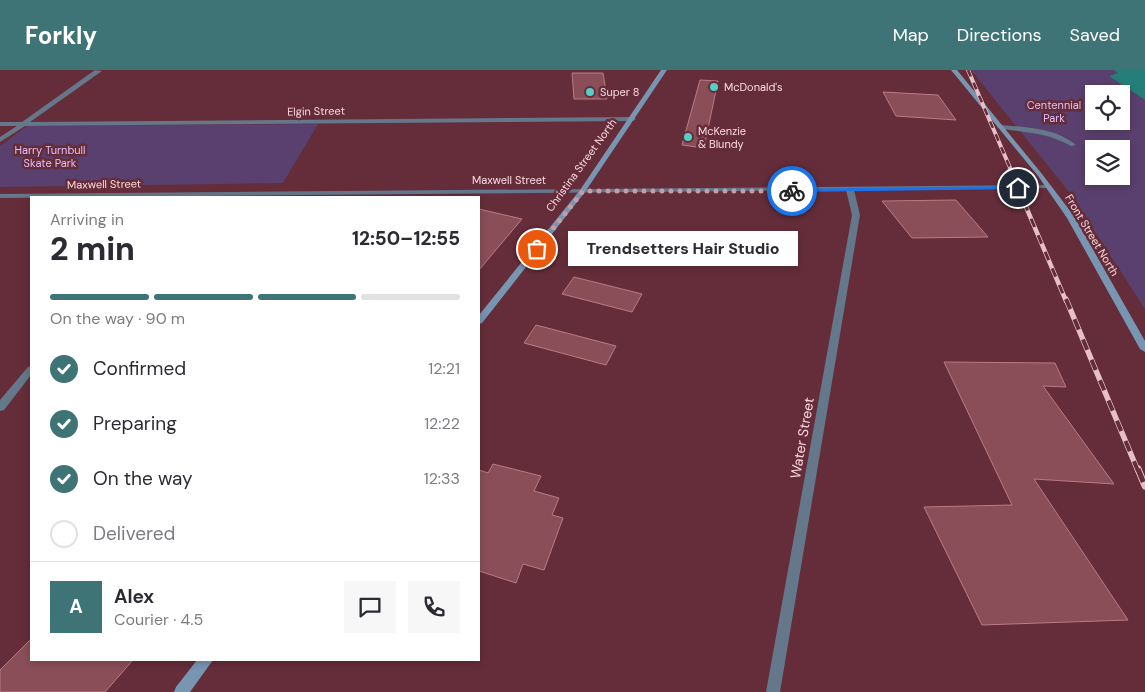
<!DOCTYPE html>
<html lang="en">
<head>
<meta charset="utf-8">
<style>
  body { margin:0; font-family:"DM Sans",sans-serif; background:#f7f7f7; color:#2b2b33; height:100vh; display:flex; flex-direction:column; font-size:19px; white-space:nowrap }
  * { box-sizing:border-box; margin:0 }
  p { font-size:16px; color:#7c7c81 }
  .icon { flex:none; width:28px; height:28px; fill:none; stroke:currentColor; stroke-width:2; stroke-linecap:round; stroke-linejoin:round }
  .map { position:relative; flex:1; overflow:hidden }
  .details { position:absolute; left:30px; top:126px; width:450px; height:465px; display:flex; flex-direction:column; background:#fff; border-radius:0px; box-shadow:0 2px 8px #0003 }
  .details>* { flex:none }
  .tools { position:absolute; left:1085px; top:15px; display:grid; gap:10px }
  .tools a { display:grid; place-items:center; width:45px; height:45px; border-radius:0px; background:#fff; box-shadow:0 2px 8px #0003; font-size:25px }
  .pin { position:absolute; display:grid; place-items:center; width:42px; height:42px; color:#fff; margin:-21px; border:2px solid #fff; border-radius:50%; box-shadow:0 1px 5px #0007 }
  .courier { position:absolute; display:grid; place-items:center; width:50px; height:50px; margin:-25px; border:4px solid #1a73e8; border-radius:50%; background:#fff; color:#222; box-shadow:0 1px 6px #0007 }
  .bubble { position:absolute; height:35px; border-radius:0px; background:#fff; box-shadow:0 2px 8px #0003; font-size:16px; font-weight:800; line-height:35px; text-align:center }
  .overview em { font-style:normal; font-weight:800 }
  .overview div { display:flex; flex-direction:column-reverse }
  .overview { display:flex; align-items:center; justify-content:space-between; height:85px; padding:0 20px }
  h1 { font-size:32px; font-weight:800; line-height:38px }
  .bar { display:grid; grid-template-columns:repeat(4,1fr); gap:8px 5px; align-content:center; height:60px; padding:0 20px }
  .bar i { height:6px; border-radius:4px; background:#e1e1e2 }
  .bar .selected { background:#3e7475 }
  .bar p { grid-column:span 4 }
  .line { display:flex; align-items:center; gap:12px; padding:0 20px; border-top:1px solid #e1e1e2 }
  .line div { flex:1 }
  .round { display:grid; place-items:center; flex:none; width:52px; height:52px; border-radius:0px; background:#f7f7f7 }
  ol { padding:0 20px; list-style:none }
  li { display:flex; align-items:center; gap:15px; height:55px }
  li p { margin-inline-start:auto }
  li .icon { padding:5px; border-radius:50%; background:#3e7475; color:#fff; stroke-width:4 }
  li:last-child { color:#7c7c81 }
  li i { width:28px; height:28px; border:2px solid #e1e1e2; border-radius:50% }
  header { display:flex; align-items:center; gap:30px; box-sizing:border-box; height:70px; padding:0 25px; background:#3e7475; color:#fff }
  header strong { font-size:24px }
  nav { display:flex; gap:28px; margin-inline-start:auto; font-size:18px }
  .map>svg:first-child { display:block }
  .green { fill:#5a406e; fill-rule:evenodd }
  .water { fill:#267e79 }
  .building { fill:#8a4e58; stroke:#bb7b85 }
  .lines { fill:none; stroke-linecap:round; stroke-linejoin:round }
  .minor { fill:#65778a; fill-rule:evenodd }
  .tertiary { fill:#65778a; fill-rule:evenodd }
  .secondary { fill:#7895b2; fill-rule:evenodd }
  .rail-far3-casing { stroke:#e6c0c6; stroke-width:4 }
  .rail-far2-casing { stroke:#e6c0c6; stroke-width:4.5 }
  .rail-far1-casing { stroke:#e6c0c6; stroke-width:5.5 }
  .rail-casing { stroke:#e6c0c6; stroke-width:7 }
  .rail-far3 { stroke:#642d39; stroke-width:2.5; stroke-dasharray:7; stroke-linecap:butt }
  .rail-far2 { stroke:#642d39; stroke-width:3; stroke-dasharray:9; stroke-linecap:butt }
  .rail-far1 { stroke:#642d39; stroke-width:4; stroke-dasharray:11; stroke-linecap:butt }
  .rail { stroke:#642d39; stroke-width:5; stroke-dasharray:14; stroke-linecap:butt }
  .route { fill:#1a73e8 }
  .done { stroke:#c79da4; stroke-width:5; stroke-dasharray:0 9 }
  .poi-dot { fill:#55cec5; stroke:#642d39; stroke-width:2 }
  .labels { text-anchor:middle; stroke-width:5; stroke-linejoin:round; paint-order:stroke }
  .far-poi-label { font-size:11px; fill:#fdd9de; stroke:#642d39; text-anchor:start }
  .far-park-label { font-size:11px; fill:#e0bffc; stroke:#642d39 }
  .far-street-label { font-size:11px; fill:#fdd9de; stroke:#642d39 }
  .street-label { font-size:14px; fill:#fdd9de; stroke:#642d39 }
</style>
</head>
<body>
<header>
<strong>Forkly</strong>
<nav><a>Map</a><a>Directions</a><a>Saved</a></nav>
</header>
<div class="map">
<svg width="1145" height="622" viewBox="0 0 1145 622">
  <rect width="100%" height="100%" fill="#642d39"/>
  <!-- green -->
  <g class="green">
    <path d="M971 0H1114L1119 3 1110 6 1145 30V239L1070 123ZM1094 24H1121V51H1094ZM1094 79H1121V106H1094Z"/>
    <polygon points="318,54 283,113 0,117 0,76 27,56"/>
  </g>
  <!-- water -->
  <polygon class="water" points="1114,0 1145,0 1145,30 1109,6 1118,3"/>
  <!-- building -->
  <g class="building">
    <polygon points="572,3 603,3 607,29 574,29"/>
    <polygon points="700,10 718,11 704,78 682,75"/>
    <polygon points="883,22 938,25 956,50 896,46"/>
    <polygon points="956,130 988,167 912,168 882,131"/>
    <polygon points="479,139 522,149 479,200"/>
    <polygon points="574,207 642,224 632,242 562,224"/>
    <polygon points="536,255 616,276 606,295 524,273"/>
    <polygon points="944,292 1055,293 1066,317 1043,316 1114,414 1034,409 1128,550 982,555 924,437 1012,435"/>
    <polygon points="493,394 541,406 534,421 559,428 552,445 563,448 544,500 523,494 516,513 479,501 479,400 488,403"/>
    <polygon points="31,569 31,590 133,590 105,622 0,622 0,600"/>
  </g>
  <g class="lines">
    <!-- minor -->
    <g class="minor">
      <polygon points="95,0 102,1 30,52 633,47 636,49 633,51 25,56 0,72 0,67 17,56 0,56 0,52 22,52"/>
      <path d="M1000 55C1025 57 1056 58 1076 75L1071 76C1046 62 1025 63 998 58L997 57Z"/>
      <polygon points="850,118 854,120 860,145 780,622 766,622 852,145 846,120"/>
      <polygon points="31,296 31,305 4,340 0,341 0,330 28,297"/>
    </g>
    <!-- tertiary -->
    <polygon class="tertiary" points="1049,115 1051,116 1051,118 0,128 0,124"/>
    <!-- secondary -->
    <g class="secondary">
      <polygon points="661,0 667,0 585,122 482,253 479,254 479,245 580,120"/>
      <polygon points="951,0 957,0 1042,104 1074,146 1145,271 1145,282 1140,279 1067,148 1038,106"/>
      <polygon points="197,590 213,590 190,622 174,622 176,617"/>
    </g>
    <!-- rail-far3 casing -->
    <g class="rail-far3-casing">
      <polyline id="rail-far3" points="968,0 1011,100"/>
    </g>
    <!-- rail-far2 casing -->
    <g class="rail-far2-casing">
      <polyline id="rail-far2" points="1010,99 1066,231"/>
    </g>
    <!-- rail-far1 casing -->
    <g class="rail-far1-casing">
      <polyline id="rail-far1" points="1066,229 1138,401"/>
    </g>
    <!-- rail casing -->
    <g class="rail-casing">
      <polyline id="rail" points="1138,399 1145,416"/>
    </g>
    <!-- rail-far3 -->
    <use href="#rail-far3" class="rail-far3"/>
    <!-- rail-far2 -->
    <use href="#rail-far2" class="rail-far2"/>
    <!-- rail-far1 -->
    <use href="#rail-far1" class="rail-far1"/>
    <!-- rail -->
    <use href="#rail" class="rail"/>
  </g>
  <!-- route -->
  <polygon class="route" points="1018,116 1020,119 792,122 790,121 792,119"/>
  <g class="lines">
    <!-- done -->
    <polyline class="done" points="537,179 583,121 792,121"/>
  </g>
  <!-- markers -->
  <g class="poi-dot">
    <circle cx="714" cy="17" r="5"/>
    <circle cx="590" cy="22" r="5"/>
    <circle cx="688" cy="67" r="5"/>
  </g>
  <g class="labels">
    <!-- far-poi labels -->
    <g class="far-poi-label">
      <text x="724" y="21">McDonald's</text>
      <text x="600" y="26">Super 8</text>
      <text x="698" y="65">McKenzie<tspan x="698" dy="13">&amp; Blundy</tspan></text>
    </g>
    <!-- far-park labels -->
    <g class="far-park-label">
      <text x="1054" y="39">Centennial<tspan x="1054" dy="13">Park</tspan></text>
      <text x="50" y="84">Harry Turnbull<tspan x="50" dy="13">Skate Park</tspan></text>
    </g>
    <!-- far-street labels -->
    <g class="far-street-label">
      <text transform="translate(316 41) rotate(-1)" y="4">Elgin Street</text>
      <text transform="translate(581 95) rotate(-54)" y="4">Christina Street North</text>
      <text x="509" y="114">Maxwell Street</text>
      <text transform="translate(104 114) rotate(-1)" y="4">Maxwell Street</text>
      <text transform="translate(1092 165) rotate(59)" y="4">Front Street North</text>
    </g>
    <!-- street labels -->
    <g class="street-label">
      <text transform="translate(802 368) rotate(-80)" y="5">Water Street</text>
    </g>
  </g>
</svg>
<div class="tools">
<a><svg class="icon" aria-label="locate" viewBox="0 0 24 24"><circle cx="12" cy="12" r="6"/><path d="M12 2v4M12 18v4M2 12h4M18 12h4"/></svg></a>
<a><svg class="icon" aria-label="layers" viewBox="0 0 24 24"><path d="M12 4l9 5-9 5-9-5zM3 14l9 5 9-5"/></svg></a>
</div>
<div class="pin" style="left:537px;top:179px;background:#ea580c"><svg class="icon" aria-label="bag" viewBox="0 0 24 24"><path d="M5 8h14l-1 12H6zM9 8a3 3 0 0 1 6 0"/></svg></div>
<div class="pin" style="left:1018px;top:118px;background:#1f2937"><svg class="icon" aria-label="home" viewBox="0 0 24 24"><path d="M3 11l9-7 9 7M6 9v11h12V9"/></svg></div>
<div class="courier" style="left:792px;top:121px"><svg class="icon" aria-label="bike" viewBox="0 0 24 24"><circle cx="6" cy="16" r="4"/><circle cx="18" cy="16" r="4"/><path d="M6 16l4-8h5l3 8M10 8l3 8H6M13 5h3"/></svg></div>
<div class="bubble" style="left:568px;top:161px;width:230px">Trendsetters Hair Studio</div>
<section class="details">
<div class="overview"><div><h1>2 min</h1><p>Arriving in</p></div><em>12:50–12:55</em></div>
<div class="bar"><i class="selected"></i><i class="selected"></i><i class="selected"></i><i></i><p>On the way · 90 m</p></div>
<ol>
<li><svg class="icon" aria-label="check" viewBox="0 0 24 24"><path d="M5 12l5 5 9-10"/></svg>Confirmed<p>12:21</p></li>
<li><svg class="icon" aria-label="check" viewBox="0 0 24 24"><path d="M5 12l5 5 9-10"/></svg>Preparing<p>12:22</p></li>
<li><svg class="icon" aria-label="check" viewBox="0 0 24 24"><path d="M5 12l5 5 9-10"/></svg>On the way<p>12:33</p></li>
<li><i></i>Delivered</li>
</ol>
<div class="line" style="height:90px"><b class="round" style="background:#3e7475;color:#fff">A</b><div><b>Alex</b><p>Courier · 4.5</p></div><a class="round"><svg class="icon" aria-label="chat" viewBox="0 0 24 24"><path d="M4 5h16v11H9l-5 4z"/></svg></a><a class="round"><svg class="icon" aria-label="phone" viewBox="0 0 24 24"><path d="M5 4h4l2 5-3 2q2 4 5 5l2-3 5 2v4C11 20 4 13 5 4z"/></svg></a></div>
</section>
</div>
</body>
</html>
